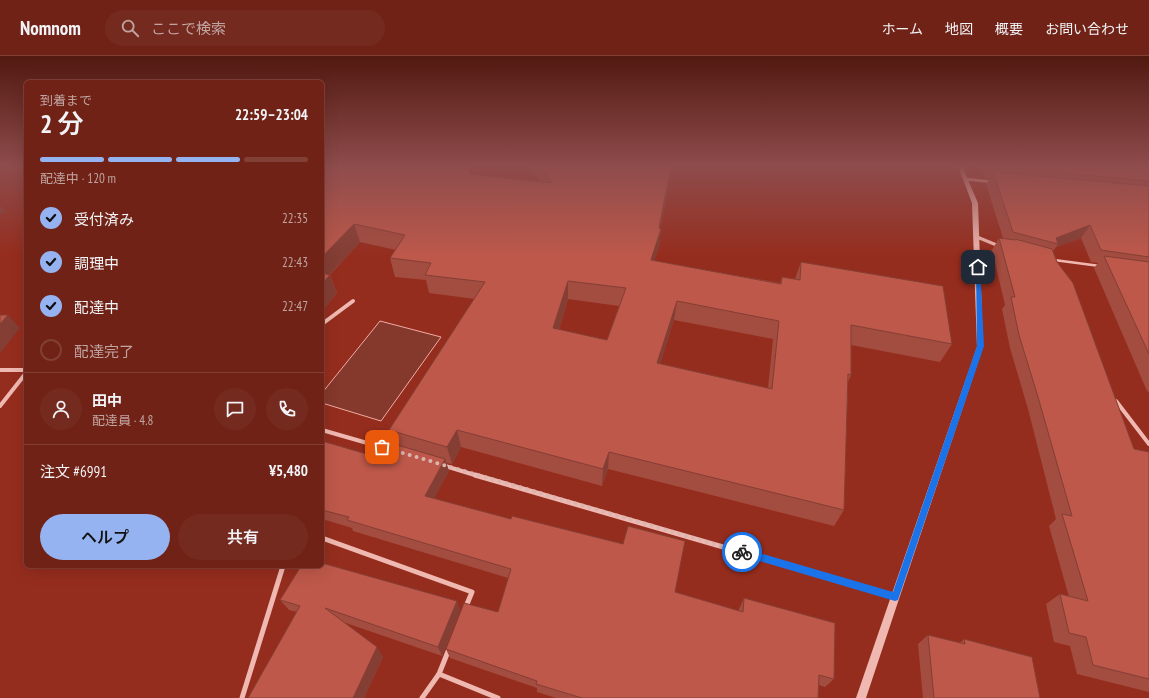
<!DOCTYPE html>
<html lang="ja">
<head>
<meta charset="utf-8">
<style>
  body { margin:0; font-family:"PT Sans Narrow","Noto Sans JP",sans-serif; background:#752a1f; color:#f1f3f6; height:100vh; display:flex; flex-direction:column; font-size:15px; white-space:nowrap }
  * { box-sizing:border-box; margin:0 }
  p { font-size:13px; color:#c0a4a1 }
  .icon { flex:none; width:22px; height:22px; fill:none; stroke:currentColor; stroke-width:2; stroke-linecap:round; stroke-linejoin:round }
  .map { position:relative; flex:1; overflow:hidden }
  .drawer { position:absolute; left:24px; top:24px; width:300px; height:488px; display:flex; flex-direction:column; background:#702216; border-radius:6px; box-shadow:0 4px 16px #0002,0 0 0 1px #823f35 }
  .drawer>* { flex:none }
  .pin { position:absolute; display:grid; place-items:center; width:34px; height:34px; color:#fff; margin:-17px; border-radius:8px; box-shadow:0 2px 6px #0006 }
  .courier { position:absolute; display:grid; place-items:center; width:40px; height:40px; margin:-20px; border:3px solid #1a73e8; border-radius:50%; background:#fff; color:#222; box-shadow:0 1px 5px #0007 }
  .overview em { font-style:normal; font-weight:600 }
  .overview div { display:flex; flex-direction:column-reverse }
  .overview { display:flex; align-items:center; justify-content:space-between; height:68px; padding:0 16px }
  h1 { font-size:26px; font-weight:600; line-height:30px }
  .bar { display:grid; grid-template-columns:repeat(4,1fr); gap:6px 4px; align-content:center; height:48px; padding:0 16px }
  .bar i { height:5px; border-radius:3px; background:#823f35 }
  .bar .on { background:#95b2f1 }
  .bar p { grid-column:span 4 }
  .line { display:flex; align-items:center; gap:10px; padding:0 16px; border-top:1px solid #823f35 }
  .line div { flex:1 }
  .round { display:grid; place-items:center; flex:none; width:42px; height:42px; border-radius:21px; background:#752a1f }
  ol { padding:0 16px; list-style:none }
  li { display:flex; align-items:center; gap:12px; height:44px }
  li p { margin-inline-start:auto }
  li .icon { padding:4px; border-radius:50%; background:#95b2f1; color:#111; stroke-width:4 }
  li:last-child { color:#c0a4a1 }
  li i { width:22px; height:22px; border:2px solid #823f35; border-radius:50% }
  .primary-button { display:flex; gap:8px; margin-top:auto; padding:8px 16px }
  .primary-button a { flex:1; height:46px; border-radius:24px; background:#95b2f1; color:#111; font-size:16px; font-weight:600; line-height:46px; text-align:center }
  .primary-button a+a { background:#752a1f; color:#f1f3f6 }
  header { display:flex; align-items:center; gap:24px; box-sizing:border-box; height:56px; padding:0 20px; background:#702216; border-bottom:1px solid #823f35 }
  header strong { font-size:19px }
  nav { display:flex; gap:22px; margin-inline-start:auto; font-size:14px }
  .search { width:280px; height:36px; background:#752a1f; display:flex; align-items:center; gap:10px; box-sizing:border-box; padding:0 14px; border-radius:22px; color:#c0a4a1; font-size:15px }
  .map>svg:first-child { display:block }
  .water { fill:#85382c; stroke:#f0aca4 }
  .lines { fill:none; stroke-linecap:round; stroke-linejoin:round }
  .service { stroke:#efb8b1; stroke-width:2.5 }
  .minor-far2 { stroke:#efb8b1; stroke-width:3 }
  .minor-far1 { stroke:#efb8b1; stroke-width:4 }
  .minor { stroke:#efb8b1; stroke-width:5 }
  .tertiary { fill:#efb8b1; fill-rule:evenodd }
  .wall { fill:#a34c40; fill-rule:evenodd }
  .shaded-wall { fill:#843e34 }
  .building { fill:#bd584a; stroke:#843e34; fill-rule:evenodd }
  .route { fill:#1a73e8 }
  .done { stroke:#dab6b0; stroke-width:4; stroke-dasharray:0 7.2 }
</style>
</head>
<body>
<header>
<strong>Nomnom</strong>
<div class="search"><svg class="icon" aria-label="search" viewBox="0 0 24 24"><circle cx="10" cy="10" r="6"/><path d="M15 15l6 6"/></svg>ここで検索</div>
<nav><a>ホーム</a><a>地図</a><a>概要</a><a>お問い合わせ</a></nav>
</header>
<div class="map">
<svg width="1149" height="642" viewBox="0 0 1149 642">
  <rect width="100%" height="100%" fill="#952d1e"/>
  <!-- water -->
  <polygon class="water" points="380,265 441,281 381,365 322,347 322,337"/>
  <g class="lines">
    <!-- service -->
    <polyline class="service" points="1054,204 1100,210"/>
    <!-- minor-far2 -->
    <g class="minor-far2">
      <polyline points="965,123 993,126"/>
      <polyline points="977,181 999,190"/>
    </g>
    <!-- minor-far1 -->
    <g class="minor-far1">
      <polyline points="322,268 353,245"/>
      <polyline points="0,314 26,314"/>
      <polyline points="1116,345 1149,388"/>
      <polyline points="0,350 26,317"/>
      <polyline points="322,374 388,393"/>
      <polyline points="442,409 478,420"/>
    </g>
    <!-- minor -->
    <g class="minor">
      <polyline points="475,419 895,541"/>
      <polyline points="322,482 472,536 465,553"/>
      <polyline points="439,618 449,593"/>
      <polyline points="242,642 283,510"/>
      <polyline points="422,642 439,618 498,642"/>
    </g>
    <!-- tertiary -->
    <polygon class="tertiary" points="958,110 962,110 978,147 983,291 866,642 856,642 977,291 972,147"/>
  </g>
  <!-- wall -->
  <g class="wall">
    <path d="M322 110 470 118 540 125 530 110H673L660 173H661L659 191 654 205 780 227 782 221 795 223 801 206 952 288 940 306 851 289V319L848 326 844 454 834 470 608 413 602 430 461 391 452 408 446 407 449 415 434 442 675 536 739 555V553L744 542 834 623 825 631 819 629 818 642H556L537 636V632L450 602 446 593 498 556 508 522 353 475 352 472 322 463V385L377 401 394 388 389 374 475 243 429 237 426 224 395 221 390 202 396 194 360 186 330 219 337 237 322 255ZM568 243 619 250 607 284 559 274ZM674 264 773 283 768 332 660 308Z"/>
    <polygon points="980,110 1149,110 1149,336 1147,335 1094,212 1098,207 1091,206 1081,182 1056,191 1053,195 1134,393 1149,396 1149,636 1077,618 1070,590 1054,586 1046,548 1060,538 1069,541 1049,470 1056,463 1028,353 1010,292 1002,253 1005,249 992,194 999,182 1003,182 986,128 990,122 985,122"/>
    <polygon points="280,544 457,545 460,555 442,600 343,566 383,601 364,642 248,642 297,556 289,554"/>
    <polygon points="928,579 960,587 964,583 1040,642 923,642 918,588"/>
  </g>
  <!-- shaded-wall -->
  <g class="shaded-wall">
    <polygon points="671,110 673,110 658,181 661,173 659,191 649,222 651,204 659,172"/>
    <polygon points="0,149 6,156 0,159"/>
    <polygon points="354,168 360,186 322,227 322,201"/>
    <polygon points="1090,169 1081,182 1056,191 1058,188 1056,182"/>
    <polygon points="330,219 337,237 322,255 322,228"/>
    <polygon points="568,225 568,243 554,291 553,272"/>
    <polygon points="677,245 674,264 655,325 657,307"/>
    <polygon points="8,259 20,272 0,297 0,268"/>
    <polygon points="457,374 461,391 452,408 447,391"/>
    <polygon points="609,396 608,413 602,430 603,413"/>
    <polygon points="445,403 449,415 429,452 425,440"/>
    <polygon points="457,545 460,555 442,600 438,591"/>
    <polygon points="377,591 383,601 364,642 353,642"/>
  </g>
  <!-- building -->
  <g class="building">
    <path d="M322 110H469L470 118 551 127 540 110H671L659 172 661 173 651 204 781 228 782 221 800 224 801 206 943 230 952 288 851 269V319L848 318 844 454 609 396 603 413 457 374 447 391 389 374 485 226 425 219 431 207 390 202 405 179 354 168 322 201ZM568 225 626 232 607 284 553 272ZM677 245 779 265 772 333 657 307Z"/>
    <polygon points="991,110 1149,110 1149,125"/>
    <polygon points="993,116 1149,130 1149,201 1101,194 1090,169 1056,182 1058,188 1013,176"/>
    <polygon points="999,182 1015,184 1015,183 1052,193 1057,206 1073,227 1134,393 1149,396 1149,623 1093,609 1086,581 1069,577 1060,538 1088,545 1062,458 1072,460 1038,341 1019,279 1011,241 1015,241"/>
    <polygon points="1104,200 1149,206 1149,298"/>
    <polygon points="322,217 330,219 322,228"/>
    <polygon points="0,259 8,259 0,268"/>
    <polygon points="322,385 377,401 387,386 445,403 425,440 511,463 512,460 623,488 628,470 685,485 675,536 743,556 744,542 835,567 834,623 819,619 818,642 582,642 536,628 537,625 446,593 464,547 498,556 511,513 347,464 349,461 322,454"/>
    <polygon points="322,507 457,545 438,591 325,552 377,591 353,642 248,642 300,550 280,544 301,510 322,510"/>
    <polygon points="928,579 965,588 964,583 1032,601 1040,642 934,642"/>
  </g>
  <!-- sky -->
  <linearGradient id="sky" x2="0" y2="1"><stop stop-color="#521910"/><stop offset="0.55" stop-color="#8e4c4c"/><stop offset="1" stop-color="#8e4c4c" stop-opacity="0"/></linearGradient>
  <rect width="1149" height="200" fill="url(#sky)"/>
  <!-- route -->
  <polygon class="route" points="976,210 980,211 984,290 898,544 895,545 739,499 738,496 742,492 893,536 977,290"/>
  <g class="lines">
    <!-- done -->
    <polyline class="done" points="382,391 742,496"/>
  </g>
</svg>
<div class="pin" style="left:382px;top:391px;background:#ea580c"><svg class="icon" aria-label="bag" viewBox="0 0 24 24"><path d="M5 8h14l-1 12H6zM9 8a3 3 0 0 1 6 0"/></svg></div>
<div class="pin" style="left:978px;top:211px;background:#1f2937"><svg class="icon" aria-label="home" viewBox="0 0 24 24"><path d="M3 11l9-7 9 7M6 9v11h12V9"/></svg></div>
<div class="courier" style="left:742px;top:496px"><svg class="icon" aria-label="bike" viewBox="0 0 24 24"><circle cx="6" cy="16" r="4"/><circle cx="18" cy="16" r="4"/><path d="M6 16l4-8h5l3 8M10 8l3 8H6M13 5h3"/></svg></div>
<section class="drawer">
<div class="overview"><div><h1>2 分</h1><p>到着まで</p></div><em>22:59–23:04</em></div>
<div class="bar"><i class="on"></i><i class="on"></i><i class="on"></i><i></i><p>配達中 · 120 m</p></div>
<ol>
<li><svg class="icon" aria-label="check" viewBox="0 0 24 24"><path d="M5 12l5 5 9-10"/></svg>受付済み<p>22:35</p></li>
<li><svg class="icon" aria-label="check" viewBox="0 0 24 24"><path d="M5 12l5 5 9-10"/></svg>調理中<p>22:43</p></li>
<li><svg class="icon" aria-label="check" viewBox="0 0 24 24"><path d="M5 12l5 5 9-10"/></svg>配達中<p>22:47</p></li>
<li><i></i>配達完了</li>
</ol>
<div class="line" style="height:72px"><a class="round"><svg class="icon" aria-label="person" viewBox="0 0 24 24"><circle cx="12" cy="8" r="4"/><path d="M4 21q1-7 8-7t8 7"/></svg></a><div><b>田中</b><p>配達員 · 4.8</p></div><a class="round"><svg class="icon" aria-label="chat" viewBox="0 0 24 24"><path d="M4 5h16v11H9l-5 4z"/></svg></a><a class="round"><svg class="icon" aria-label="phone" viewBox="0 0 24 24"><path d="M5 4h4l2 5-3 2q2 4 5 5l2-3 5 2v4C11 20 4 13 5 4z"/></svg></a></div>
<div class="line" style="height:52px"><div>注文 #6991</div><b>¥5,480</b></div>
<div class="primary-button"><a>ヘルプ</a><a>共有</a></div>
</section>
</div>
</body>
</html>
